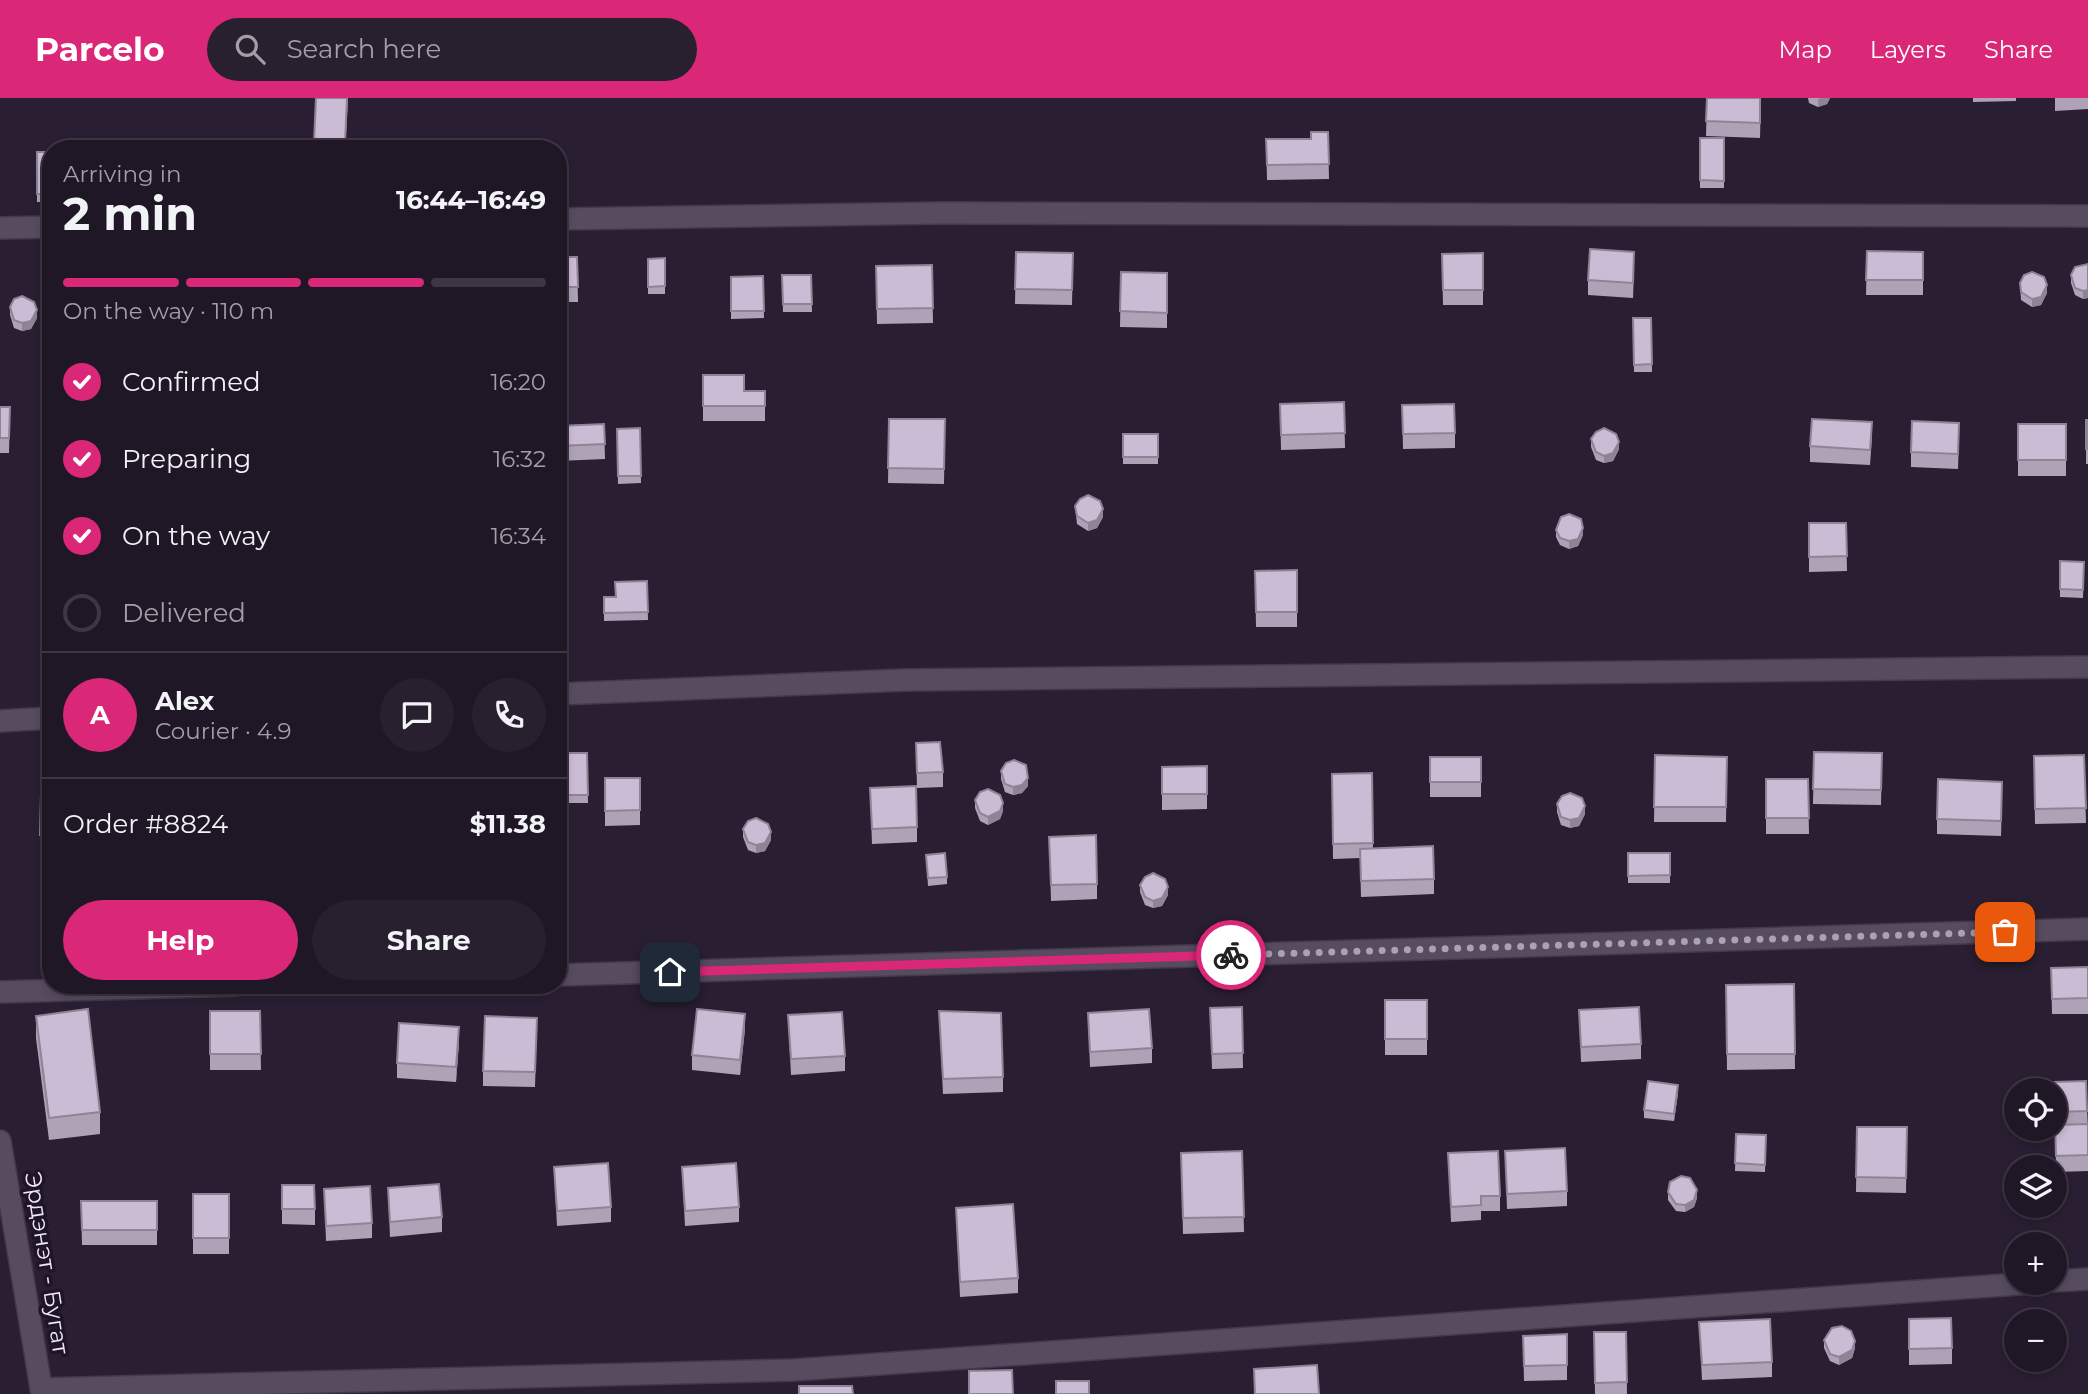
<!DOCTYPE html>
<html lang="en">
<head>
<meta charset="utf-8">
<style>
  body { margin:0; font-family:Montserrat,sans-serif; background:#28202e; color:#f1f3f6; height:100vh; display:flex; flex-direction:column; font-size:26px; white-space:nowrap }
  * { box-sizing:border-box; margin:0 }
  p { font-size:23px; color:#a29fa7 }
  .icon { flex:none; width:38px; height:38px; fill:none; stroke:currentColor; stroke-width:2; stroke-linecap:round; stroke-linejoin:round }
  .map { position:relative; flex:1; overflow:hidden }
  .drawer { position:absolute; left:42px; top:42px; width:525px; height:854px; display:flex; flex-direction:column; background:#201726; border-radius:28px; box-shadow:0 4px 10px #0003,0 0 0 2px #3d3643 }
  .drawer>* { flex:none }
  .controls { position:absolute; left:2004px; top:980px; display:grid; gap:14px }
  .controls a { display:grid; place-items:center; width:63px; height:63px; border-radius:50%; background:#201726; box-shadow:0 4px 10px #0003,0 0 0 2px #3d3643; font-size:35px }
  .pin { position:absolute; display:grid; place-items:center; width:60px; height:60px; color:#fff; margin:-30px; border-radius:14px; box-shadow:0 4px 10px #0006 }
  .courier { position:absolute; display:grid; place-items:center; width:70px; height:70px; margin:-35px; border:5px solid #db2777; border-radius:50%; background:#fff; color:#222; box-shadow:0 2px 9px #0007 }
  .head em { font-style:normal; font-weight:700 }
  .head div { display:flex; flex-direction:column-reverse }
  .head { display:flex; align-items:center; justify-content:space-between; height:119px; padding:0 21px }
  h1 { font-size:46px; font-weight:700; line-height:52px }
  .bar { display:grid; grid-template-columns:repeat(4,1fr); gap:10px 7px; align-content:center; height:84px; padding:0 21px }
  .bar i { height:9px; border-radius:5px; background:#3d3643 }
  .bar .current { background:#db2777 }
  .bar p { grid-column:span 4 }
  .line { display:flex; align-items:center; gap:18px; padding:0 21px; border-top:2px solid #3d3643 }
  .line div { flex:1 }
  .round { display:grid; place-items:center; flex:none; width:74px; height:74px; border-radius:37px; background:#28202e }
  ol { padding:0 21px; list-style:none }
  li { display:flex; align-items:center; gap:21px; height:77px }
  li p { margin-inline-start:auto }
  li .icon { padding:7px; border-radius:50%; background:#db2777; color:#fff; stroke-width:4 }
  li:last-child { color:#a29fa7 }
  li i { width:38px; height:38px; border:4px solid #3d3643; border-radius:50% }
  .action { display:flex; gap:14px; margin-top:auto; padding:14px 21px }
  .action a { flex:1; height:80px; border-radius:42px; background:#db2777; color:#fff; font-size:28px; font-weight:700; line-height:80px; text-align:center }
  .action a+a { background:#28202e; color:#f1f3f6 }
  header { display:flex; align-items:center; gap:42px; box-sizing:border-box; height:98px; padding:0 35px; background:#db2777; color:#fff }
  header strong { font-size:33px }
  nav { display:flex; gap:38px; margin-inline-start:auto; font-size:24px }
  .search { width:490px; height:63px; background:#28202e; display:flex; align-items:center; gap:18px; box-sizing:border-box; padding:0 24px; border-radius:38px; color:#a29fa7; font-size:26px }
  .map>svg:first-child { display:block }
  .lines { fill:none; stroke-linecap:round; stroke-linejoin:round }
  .minor-casing { stroke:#433949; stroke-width:24 }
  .minor { stroke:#574b60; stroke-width:21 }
  .wall { fill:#afa2b7 }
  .shaded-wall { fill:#8e8495 }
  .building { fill:#cbbcd5; stroke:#8e8495; stroke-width:2 }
  .done { stroke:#aaa2b1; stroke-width:7; stroke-dasharray:0 12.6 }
  .route { stroke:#db2777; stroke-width:9 }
  .labels { text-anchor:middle; stroke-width:7; stroke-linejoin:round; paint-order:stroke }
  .street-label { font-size:23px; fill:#efe8f5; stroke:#201528 }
</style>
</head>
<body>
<header>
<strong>Parcelo</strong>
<div class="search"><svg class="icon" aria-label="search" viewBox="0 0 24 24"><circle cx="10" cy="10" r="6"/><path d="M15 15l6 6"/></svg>Search here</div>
<nav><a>Map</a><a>Layers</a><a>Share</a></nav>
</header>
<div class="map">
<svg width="2088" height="1296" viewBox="0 0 2088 1296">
  <rect width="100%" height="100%" fill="#2a1f32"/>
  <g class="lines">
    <!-- minor casing -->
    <g class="minor-casing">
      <g id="minor">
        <polyline points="558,121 941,115 2088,118"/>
        <polyline points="0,130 51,129"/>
        <polyline points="558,596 906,582 2088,569"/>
        <polyline points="0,623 51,620"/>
        <polyline points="558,877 2088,831"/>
        <polyline points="0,894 235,887"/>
        <polyline points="0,1043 42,1296"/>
        <polyline points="2054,1183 2088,1181"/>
        <polyline points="41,1291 794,1272 2033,1185"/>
      </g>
    </g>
    <!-- minor -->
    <use href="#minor" class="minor"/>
  </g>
  <!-- wall -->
  <g class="wall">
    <polygon points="316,0 348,0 345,51 314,51"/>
    <polygon points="1707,0 1761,0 1760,40 1706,38"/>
    <polygon points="1808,0 1830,0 1827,6 1818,9 1809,5"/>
    <polygon points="1973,0 2016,0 2016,3 1973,4"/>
    <polygon points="2055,0 2088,0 2088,11 2055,13"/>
    <polygon points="1328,34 1329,81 1267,82 1266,41 1311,41"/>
    <rect x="1700" y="40" width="24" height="50"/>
    <rect x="37" y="54" width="14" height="50"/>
    <polygon points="1867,153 1923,154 1923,197 1866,197"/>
    <polygon points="1016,154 1073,155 1072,207 1015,206"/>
    <polygon points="1483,155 1483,207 1443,207 1442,156"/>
    <polygon points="558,159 577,159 578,204 558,204"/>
    <polygon points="665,160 665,196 648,196 648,161"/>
    <polygon points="2088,166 2088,200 2083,201 2075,197 2071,185 2071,177"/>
    <polygon points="932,167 933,225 877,226 876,168"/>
    <polygon points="1634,169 1633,200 1588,197 1588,182"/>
    <polygon points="1121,174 1167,175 1167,230 1120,229"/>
    <polygon points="782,177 811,177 812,214 783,214"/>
    <polygon points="763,178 764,220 731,221 731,179"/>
    <polygon points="2020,185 2047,195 2041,207 2032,209 2021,202"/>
    <polygon points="10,209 37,220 31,231 22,233 14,230 10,217"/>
    <polygon points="1633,220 1651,220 1652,274 1634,274"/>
    <polygon points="703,277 744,293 765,293 765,323 703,323"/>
    <polygon points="1344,304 1345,350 1281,352 1280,306"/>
    <polygon points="1402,307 1455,335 1455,350 1403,351"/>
    <polygon points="0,309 10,309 9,355 0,355"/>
    <polygon points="889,321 945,321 944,386 888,385"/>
    <rect x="2086" y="322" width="2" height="44"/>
    <polygon points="604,326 605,361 558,363 558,328"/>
    <rect x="2018" y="326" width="48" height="52"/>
    <polygon points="640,330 641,385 618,386 617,331"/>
    <rect x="1123" y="336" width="35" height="30"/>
    <polygon points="1872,339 1870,367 1810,364 1810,348"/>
    <polygon points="1959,340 1958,371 1911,369 1911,354"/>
    <polygon points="1591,341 1619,351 1613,363 1604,365 1596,362 1591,349"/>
    <polygon points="1075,408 1103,419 1097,430 1088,433 1077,426"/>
    <polygon points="1809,425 1846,425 1847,473 1809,474"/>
    <polygon points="1556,432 1583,437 1578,448 1569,451 1560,447 1556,439"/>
    <polygon points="2060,463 2084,464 2083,500 2060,499"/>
    <polygon points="1297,472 1297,529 1256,529 1255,473"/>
    <polygon points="647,483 648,522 604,523 604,499 615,499"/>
    <polygon points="916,645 943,674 943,689 917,690"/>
    <polygon points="1814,654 1882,655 1881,707 1813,706"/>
    <polygon points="559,655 587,655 588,705 559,705"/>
    <polygon points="1655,657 1727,659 1726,724 1654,724"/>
    <polygon points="2084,657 2086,725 2035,726 2034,658"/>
    <rect x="1430" y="659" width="51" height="40"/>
    <polygon points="1207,668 1207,711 1162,712 1162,669"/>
    <polygon points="1001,673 1028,688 1022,695 1013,697 1005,694 1001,681"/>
    <polygon points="1372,675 1373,751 1434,781 1434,796 1361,799 1360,760 1333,761 1332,676"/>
    <polygon points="605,680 640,680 640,727 605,728"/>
    <polygon points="1766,681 1808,681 1809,736 1766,736"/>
    <polygon points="870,690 917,729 917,744 872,746"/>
    <polygon points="41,696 51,696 51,745 40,745"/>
    <polygon points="2002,699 2001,738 1937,736 1937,721"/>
    <polygon points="975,702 1003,713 1000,721 988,727 980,723 975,710"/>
    <polygon points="1557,706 1585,716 1579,728 1570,730 1561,727 1557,714"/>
    <polygon points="743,731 771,742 765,753 756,755 748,752 743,739"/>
    <polygon points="1049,739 1097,786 1097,801 1051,803"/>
    <rect x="1628" y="755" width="42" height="30"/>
    <polygon points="926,757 947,779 947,786 928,788"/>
    <polygon points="1140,787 1168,797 1162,808 1153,810 1145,807 1140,794"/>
    <polygon points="2088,869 2088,916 2052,916 2051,870"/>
    <polygon points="1794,886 1795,971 1727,972 1726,887"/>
    <rect x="1385" y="902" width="42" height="55"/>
    <polygon points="1242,909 1243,970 1212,971 1210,910"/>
    <polygon points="1579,912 1641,946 1641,961 1581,964"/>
    <polygon points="210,913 260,913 261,972 210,972"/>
    <polygon points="939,913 1003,979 1003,994 943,996"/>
    <polygon points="1088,915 1152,950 1152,965 1090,969"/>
    <polygon points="788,917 845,958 845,973 791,977"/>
    <polygon points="36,918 100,1014 100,1036 49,1042 36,940"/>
    <polygon points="537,920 535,989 483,988 483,973"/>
    <polygon points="745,931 740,977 692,972 692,957"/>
    <polygon points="459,944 456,984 397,980 397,965"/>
    <polygon points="2086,983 2088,1033 2088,1073 2056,1074 2055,984"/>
    <polygon points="1678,995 1674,1023 1644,1020 1644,1012"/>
    <polygon points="1857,1029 1907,1029 1906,1095 1856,1094"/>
    <polygon points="1736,1036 1766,1037 1765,1074 1735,1073"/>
    <polygon points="1242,1053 1244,1134 1183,1136 1181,1055"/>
    <polygon points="1505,1053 1567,1093 1567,1108 1507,1111"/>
    <polygon points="1448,1055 1500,1098 1500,1113 1481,1113 1481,1122 1451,1124"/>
    <polygon points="554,1069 611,1109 611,1124 557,1128"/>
    <polygon points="682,1069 739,1109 739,1124 685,1128"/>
    <polygon points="282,1087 315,1111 315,1127 282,1126"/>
    <polygon points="388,1090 442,1119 442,1134 390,1139"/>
    <polygon points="324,1091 372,1125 372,1140 326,1143"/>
    <polygon points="1668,1094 1697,1100 1694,1109 1685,1114 1676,1113 1668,1102"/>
    <rect x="193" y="1096" width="36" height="60"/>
    <polygon points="81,1103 157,1103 157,1147 82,1147"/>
    <polygon points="956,1110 1018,1180 1018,1195 960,1199"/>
    <polygon points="1909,1221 1952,1250 1952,1266 1909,1267"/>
    <polygon points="1699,1224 1772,1264 1772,1279 1702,1282"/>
    <polygon points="1594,1234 1626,1234 1627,1296 1595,1296"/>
    <polygon points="1567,1236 1567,1282 1524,1283 1523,1238"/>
    <polygon points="1824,1242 1855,1250 1852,1260 1839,1267 1830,1263 1824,1250"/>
  </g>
  <!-- shaded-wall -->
  <g class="shaded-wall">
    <polygon points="347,0 348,0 345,51"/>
    <polygon points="1822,0 1830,0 1827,6 1818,9 1818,1"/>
    <polygon points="2047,187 2047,195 2041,207 2032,209 2032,201"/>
    <polygon points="2088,192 2088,200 2083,201 2083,193"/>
    <polygon points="37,212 37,220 31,231 22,233 22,225"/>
    <polygon points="1619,344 1619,351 1613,363 1604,365 1604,358"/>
    <polygon points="1103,411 1103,419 1097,430 1088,433 1088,425"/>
    <polygon points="1583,430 1583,437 1578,448 1569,451 1569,443"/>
    <polygon points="1028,680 1028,688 1022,695 1013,697 1013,689"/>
    <polygon points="1003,705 1003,713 1000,721 988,727 988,719"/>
    <polygon points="1585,708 1585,716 1579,728 1570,730 1570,722"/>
    <polygon points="771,734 771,742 765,753 756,755 756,747"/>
    <polygon points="1168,789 1168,797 1162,808 1153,810 1153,803"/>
    <polygon points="745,916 745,931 740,977 740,962"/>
    <polygon points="459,929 459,944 456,984 456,969"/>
    <polygon points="1678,987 1678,995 1674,1023 1674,1016"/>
    <polygon points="1697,1092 1697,1100 1694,1109 1685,1114 1685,1107"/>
    <polygon points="1855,1243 1855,1250 1852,1260 1839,1267 1839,1259"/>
  </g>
  <!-- building -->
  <g class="building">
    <polygon points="316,0 347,0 345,46 314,44"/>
    <polygon points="1707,0 1760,0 1760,25 1706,23"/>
    <polygon points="1311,34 1328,34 1329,66 1267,67 1266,41 1311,41"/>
    <polygon points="1700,40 1724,40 1724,83 1700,82"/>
    <rect x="37" y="54" width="14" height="42"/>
    <polygon points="1590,151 1634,154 1633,185 1588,182"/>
    <polygon points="1867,153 1923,154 1923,182 1866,182"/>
    <polygon points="1016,154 1073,155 1072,192 1015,191"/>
    <polygon points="1483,155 1483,192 1443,192 1442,156"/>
    <polygon points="558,159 577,159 578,189 558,189"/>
    <polygon points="665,160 665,188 648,189 648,161"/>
    <polygon points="2088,166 2088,192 2083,193 2075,190 2071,177 2075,169"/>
    <polygon points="932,167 933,210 877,211 876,168"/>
    <polygon points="1121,174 1167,175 1167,215 1120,213"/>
    <polygon points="2032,174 2044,179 2047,187 2041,199 2032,201 2021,194 2020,185 2024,177"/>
    <polygon points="782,177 811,177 812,206 783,206"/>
    <polygon points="763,178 764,213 731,213 731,179"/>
    <polygon points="22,198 34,204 37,212 31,223 22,225 14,222 10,209 14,201"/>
    <polygon points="1633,220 1651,220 1652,266 1634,267"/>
    <polygon points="703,277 744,277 744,293 765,293 765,308 703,308"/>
    <polygon points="1344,304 1345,335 1281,337 1280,306"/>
    <polygon points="1454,306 1455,335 1403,336 1402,307"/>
    <polygon points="0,309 10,309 9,340 0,340"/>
    <polygon points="889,321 945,321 944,371 888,370"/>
    <polygon points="1812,321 1872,324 1870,352 1810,348"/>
    <rect x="2086" y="322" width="2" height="29"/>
    <polygon points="1912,323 1959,325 1958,356 1911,354"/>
    <polygon points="604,326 605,346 558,348 558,328"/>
    <rect x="2018" y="326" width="48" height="36"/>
    <polygon points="640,330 641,378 618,378 617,331"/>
    <polygon points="1604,330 1616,336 1619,344 1613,355 1604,358 1596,354 1591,341 1596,334"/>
    <rect x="1123" y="336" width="35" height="23"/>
    <polygon points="1088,397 1100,403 1103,411 1097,422 1088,425 1077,418 1075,408 1080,401"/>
    <polygon points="1569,416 1581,421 1583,430 1578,441 1569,443 1560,440 1556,432 1561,419"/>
    <polygon points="1809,425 1846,425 1847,458 1809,459"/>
    <polygon points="2060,463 2084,464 2083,492 2060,491"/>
    <polygon points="1297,472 1297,514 1256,514 1255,473"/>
    <polygon points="647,483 648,514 604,515 604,499 616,499 615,484"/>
    <polygon points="940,644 943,674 917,675 916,645"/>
    <polygon points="1814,654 1882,655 1881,692 1813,691"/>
    <polygon points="559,655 587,655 588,697 559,697"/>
    <polygon points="1655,657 1727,659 1726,709 1654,709"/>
    <polygon points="2084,657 2086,710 2035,711 2034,658"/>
    <rect x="1430" y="659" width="51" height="25"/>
    <polygon points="1014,662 1026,667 1028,680 1022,687 1013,689 1005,686 1001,673 1006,665"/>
    <polygon points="1207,668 1207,696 1162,696 1162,669"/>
    <polygon points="1372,675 1373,745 1333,746 1332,676"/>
    <polygon points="605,680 640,680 640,712 605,713"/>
    <polygon points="1766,681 1808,681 1809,720 1766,720"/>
    <polygon points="1938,681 2002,684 2001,723 1937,721"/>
    <polygon points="916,688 917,729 872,731 870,690"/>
    <polygon points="988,691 1000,697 1003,705 1000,713 988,719 980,715 975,702 980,694"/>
    <polygon points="1570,695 1582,700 1585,708 1579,720 1570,722 1561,719 1557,706 1562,698"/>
    <polygon points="41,696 51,696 51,738 40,737"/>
    <polygon points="756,720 768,726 771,734 765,745 756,747 748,744 743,731 748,723"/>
    <polygon points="1096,737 1097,786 1051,787 1049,739"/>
    <polygon points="1433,748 1434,781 1361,783 1360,751"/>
    <polygon points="945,755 947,779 928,780 926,757"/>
    <polygon points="1628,755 1670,755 1670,777 1628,778"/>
    <polygon points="1153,775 1165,781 1168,789 1162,800 1153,803 1145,799 1140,787 1145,779"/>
    <polygon points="2088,869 2088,900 2052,901 2051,870"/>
    <polygon points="1794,886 1795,956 1727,956 1726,887"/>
    <rect x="1385" y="902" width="42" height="39"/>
    <polygon points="1242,909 1243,955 1212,956 1210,910"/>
    <polygon points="1639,909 1641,946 1581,949 1579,912"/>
    <polygon points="88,911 100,1014 49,1020 36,918"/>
    <polygon points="697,911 745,916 740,962 692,957"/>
    <polygon points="1149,911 1152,950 1090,954 1088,915"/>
    <polygon points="210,913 260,913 261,956 210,956"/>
    <polygon points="939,913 1001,915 1003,979 943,981"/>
    <polygon points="842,914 845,958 791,961 788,917"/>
    <polygon points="485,918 537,920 535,974 483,973"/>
    <polygon points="399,925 459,929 456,969 397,965"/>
    <polygon points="1648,983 1678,987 1674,1016 1644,1012"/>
    <polygon points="2086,983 2087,1013 2056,1014 2055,984"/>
    <polygon points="2088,1026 2088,1057 2056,1058 2055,1027"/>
    <polygon points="1857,1029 1907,1029 1906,1080 1856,1079"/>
    <polygon points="1736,1036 1766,1037 1765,1067 1735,1065"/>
    <polygon points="1565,1050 1567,1093 1507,1096 1505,1053"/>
    <polygon points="1242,1053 1244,1119 1183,1120 1181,1055"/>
    <polygon points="1498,1053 1500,1098 1481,1098 1481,1107 1451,1109 1448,1055"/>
    <polygon points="608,1065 611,1109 557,1113 554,1069"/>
    <polygon points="736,1065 739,1109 685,1113 682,1069"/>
    <polygon points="1681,1078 1690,1080 1697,1092 1694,1102 1685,1107 1676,1106 1668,1094 1670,1084"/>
    <polygon points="439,1086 442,1119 390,1124 388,1090"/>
    <polygon points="282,1087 314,1087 315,1111 282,1111"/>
    <polygon points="370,1088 372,1125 326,1128 324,1091"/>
    <rect x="193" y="1096" width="36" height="44"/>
    <polygon points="81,1103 157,1103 157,1132 82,1132"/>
    <polygon points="1013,1106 1018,1180 960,1184 956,1110"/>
    <polygon points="1951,1220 1952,1250 1909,1251 1909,1221"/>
    <polygon points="1770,1221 1772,1264 1702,1267 1699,1224"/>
    <polygon points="1842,1228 1851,1233 1855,1243 1852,1252 1839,1259 1830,1256 1824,1242 1832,1230"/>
    <polygon points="1594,1234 1626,1234 1627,1284 1595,1285"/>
    <polygon points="1567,1236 1567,1267 1524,1268 1523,1238"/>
    <polygon points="1317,1267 1319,1296 1255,1296 1254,1271"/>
    <polygon points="1012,1272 1013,1296 969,1296 969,1273"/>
    <rect x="1056" y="1283" width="33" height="13"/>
    <polygon points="799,1288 852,1288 853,1296 799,1296"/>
  </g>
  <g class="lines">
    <!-- done -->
    <polyline class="done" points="1231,857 2005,834"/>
    <!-- route -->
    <polyline class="route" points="670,874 1231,857"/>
  </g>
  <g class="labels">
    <!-- street labels -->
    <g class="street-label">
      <text transform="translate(47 1165) rotate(81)" y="8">Эрдэнэт - Бугат</text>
    </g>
  </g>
</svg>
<div class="controls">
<a><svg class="icon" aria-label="locate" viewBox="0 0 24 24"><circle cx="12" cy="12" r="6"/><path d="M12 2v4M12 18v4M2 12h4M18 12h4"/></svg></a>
<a><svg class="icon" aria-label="layers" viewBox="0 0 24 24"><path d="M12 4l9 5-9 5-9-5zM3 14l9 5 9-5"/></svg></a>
<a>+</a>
<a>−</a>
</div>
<div class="pin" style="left:2005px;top:834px;background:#ea580c"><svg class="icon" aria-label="bag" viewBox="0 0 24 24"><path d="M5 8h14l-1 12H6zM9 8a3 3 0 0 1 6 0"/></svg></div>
<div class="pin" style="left:670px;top:874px;background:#1f2937"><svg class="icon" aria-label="home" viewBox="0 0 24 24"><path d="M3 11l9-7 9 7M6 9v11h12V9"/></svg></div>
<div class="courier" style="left:1231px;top:857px"><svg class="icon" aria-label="bike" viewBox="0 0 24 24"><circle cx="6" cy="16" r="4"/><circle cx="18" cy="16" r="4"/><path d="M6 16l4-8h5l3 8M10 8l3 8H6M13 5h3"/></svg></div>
<section class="drawer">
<div class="head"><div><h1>2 min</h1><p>Arriving in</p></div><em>16:44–16:49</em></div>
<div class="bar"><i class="current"></i><i class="current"></i><i class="current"></i><i></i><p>On the way · 110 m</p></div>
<ol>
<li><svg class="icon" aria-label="check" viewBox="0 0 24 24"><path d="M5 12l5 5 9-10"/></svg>Confirmed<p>16:20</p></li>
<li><svg class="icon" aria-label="check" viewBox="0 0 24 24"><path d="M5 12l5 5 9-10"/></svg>Preparing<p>16:32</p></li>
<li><svg class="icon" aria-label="check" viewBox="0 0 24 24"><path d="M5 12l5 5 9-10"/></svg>On the way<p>16:34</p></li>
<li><i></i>Delivered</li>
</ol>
<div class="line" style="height:126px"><b class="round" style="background:#db2777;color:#fff">A</b><div><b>Alex</b><p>Courier · 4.9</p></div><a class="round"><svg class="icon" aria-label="chat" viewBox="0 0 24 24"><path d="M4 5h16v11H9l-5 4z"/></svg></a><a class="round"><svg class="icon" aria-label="phone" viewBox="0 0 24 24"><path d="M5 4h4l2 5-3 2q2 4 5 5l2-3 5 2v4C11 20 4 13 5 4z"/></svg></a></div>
<div class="line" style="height:91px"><div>Order #8824</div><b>$11.38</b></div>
<div class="action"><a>Help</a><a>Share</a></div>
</section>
</div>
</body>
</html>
